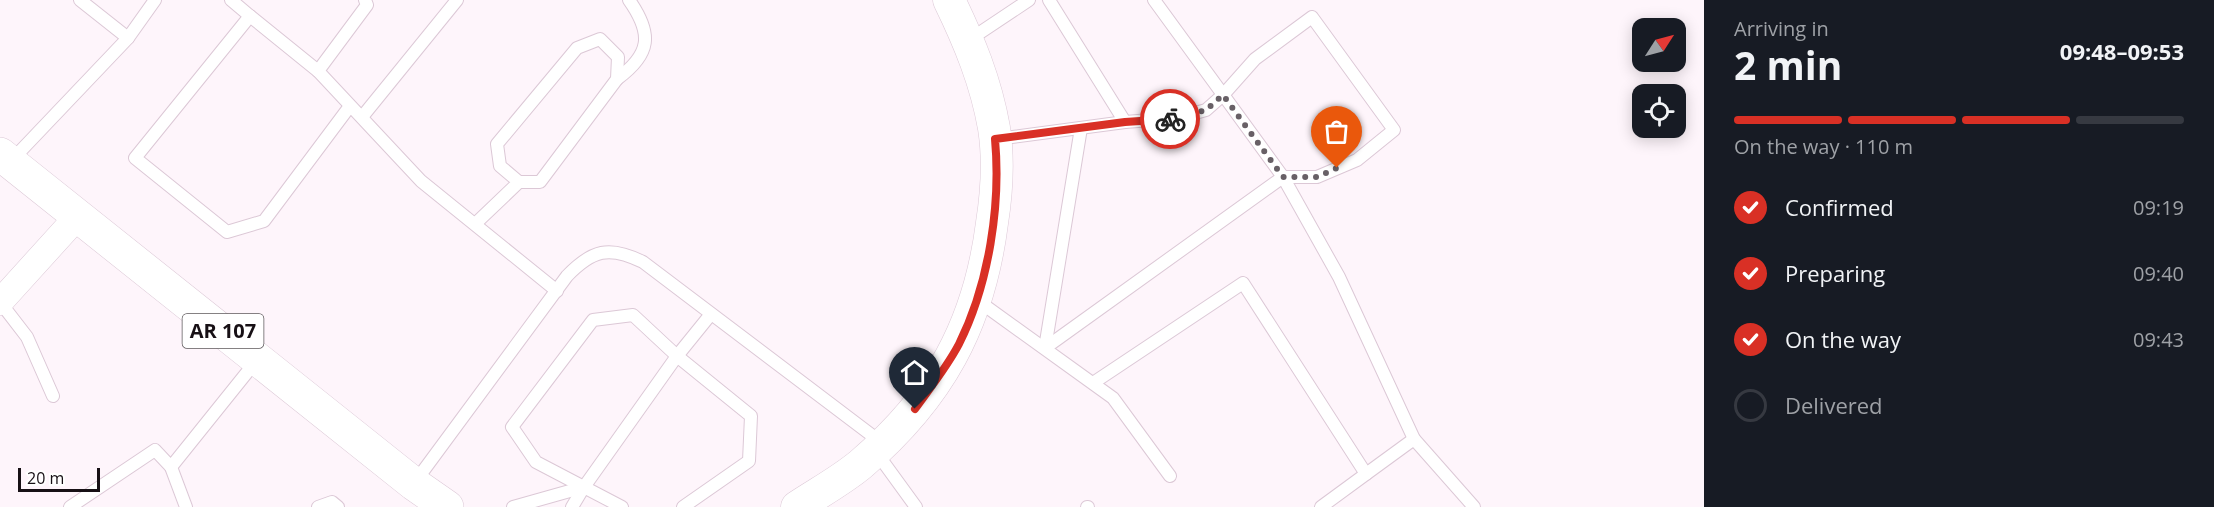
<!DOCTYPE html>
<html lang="en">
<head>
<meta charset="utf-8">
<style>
  body { margin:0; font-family:"Open Sans",sans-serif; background:#242831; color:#f1f3f6; height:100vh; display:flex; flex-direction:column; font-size:22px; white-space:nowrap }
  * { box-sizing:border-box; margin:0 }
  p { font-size:20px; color:#9ea1a6 }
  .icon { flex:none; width:33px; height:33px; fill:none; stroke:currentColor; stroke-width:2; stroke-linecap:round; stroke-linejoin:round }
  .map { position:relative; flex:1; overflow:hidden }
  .details { display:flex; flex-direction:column; background:#171b24; width:510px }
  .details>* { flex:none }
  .needle { width:39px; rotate:54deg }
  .buttons { position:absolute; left:1632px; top:18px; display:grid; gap:12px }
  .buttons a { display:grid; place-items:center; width:54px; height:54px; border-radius:12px; background:#171b24; box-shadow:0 3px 15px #0003; font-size:30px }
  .scale { position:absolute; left:18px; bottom:15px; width:82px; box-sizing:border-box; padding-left:6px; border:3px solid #171015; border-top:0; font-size:16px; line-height:21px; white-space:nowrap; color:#171015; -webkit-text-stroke:4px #fff; paint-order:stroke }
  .pin { position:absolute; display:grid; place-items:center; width:51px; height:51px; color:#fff; margin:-62px -26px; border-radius:50% 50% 50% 0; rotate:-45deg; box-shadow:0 0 6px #0007 }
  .pin .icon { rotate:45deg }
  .courier { position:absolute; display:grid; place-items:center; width:60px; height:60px; margin:-30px; border:4px solid #d93025; border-radius:50%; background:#fff; color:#222; box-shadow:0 2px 8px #0007 }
  .summary em { font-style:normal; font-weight:700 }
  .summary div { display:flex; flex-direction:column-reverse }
  .summary { display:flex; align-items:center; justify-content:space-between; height:102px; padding:0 30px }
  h1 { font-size:39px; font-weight:700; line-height:45px }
  .bar { display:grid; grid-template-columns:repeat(4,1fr); gap:9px 6px; align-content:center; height:72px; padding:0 30px }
  .bar i { height:8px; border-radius:4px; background:#363941 }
  .bar .on { background:#d93025 }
  .bar p { grid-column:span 4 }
  ol { padding:0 30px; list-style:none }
  li { display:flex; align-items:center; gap:18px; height:66px }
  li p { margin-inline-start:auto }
  li .icon { padding:6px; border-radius:50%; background:#d93025; color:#fff; stroke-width:4 }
  li:last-child { color:#9ea1a6 }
  li i { width:33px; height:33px; border:3px solid #363941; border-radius:50% }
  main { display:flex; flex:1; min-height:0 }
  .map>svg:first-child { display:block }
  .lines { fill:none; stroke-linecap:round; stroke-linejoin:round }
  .service-casing { stroke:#dcc8d6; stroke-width:14 }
  .minor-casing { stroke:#dcc8d6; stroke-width:27 }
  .tertiary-casing { stroke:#dcc8d6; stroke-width:33 }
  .primary-casing { stroke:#dcc8d6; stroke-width:34 }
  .service { stroke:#fff; stroke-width:12 }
  .minor { stroke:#fff; stroke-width:26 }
  .tertiary { stroke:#fff; stroke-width:32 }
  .primary { stroke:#fff; stroke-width:33 }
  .done { stroke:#686066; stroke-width:6; stroke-dasharray:0 10.8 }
  .route { stroke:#d93025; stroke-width:8 }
  .labels { text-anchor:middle; stroke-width:6; stroke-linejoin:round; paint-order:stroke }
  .shield { fill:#fff; stroke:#5d585b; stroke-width:1.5 }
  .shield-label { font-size:20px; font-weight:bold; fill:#171015 }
</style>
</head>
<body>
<main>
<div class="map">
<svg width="1704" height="507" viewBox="0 0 1704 507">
  <rect width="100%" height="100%" fill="#fef5fb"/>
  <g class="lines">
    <!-- service casing -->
    <g class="service-casing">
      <g id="service">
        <polyline points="80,0 128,38"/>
        <polyline points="231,0 250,16"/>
        <polyline points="365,0 367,5 318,71 421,181 557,291"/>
        <polyline points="1049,0 1125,122"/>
        <polyline points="1154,0 1283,177 1339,277 1414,439"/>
        <polyline points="969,40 1029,0"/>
        <polyline points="318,71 250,16 135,158 227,232 264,221 350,106"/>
        <path d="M617 79C651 54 653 34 629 0"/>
        <polyline points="362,117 457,0"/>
        <polyline points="997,139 1125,122 1177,118 1206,110 1223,95 1255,59 1312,17 1394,130 1357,160 1317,177 1283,177 1045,348"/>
        <polyline points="10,162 128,38 155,0"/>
        <polyline points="475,224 519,182 540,182 617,79 618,57 600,39 577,48 497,144 500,166 519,182"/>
        <polyline points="977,300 1113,398 1170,476"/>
        <polyline points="0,302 27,337 53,396"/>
        <polyline points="1045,348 1081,128"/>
        <polyline points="1093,383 1243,283 1366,474 1321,507"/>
        <polyline points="876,452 916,507"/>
        <polyline points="171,467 186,507"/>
        <polyline points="1366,474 1414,439 1474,507"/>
        <path d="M415 482 567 276C592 250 609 245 643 262L882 443"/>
        <polyline points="70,507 155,450 171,467 257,360"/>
        <polyline points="318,507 332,502 338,507"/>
        <polyline points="513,507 584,487"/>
        <polyline points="572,507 584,487 677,356 711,314"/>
        <polyline points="622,507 536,462 512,427 593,320 633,315 677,356 751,416 749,461 683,507"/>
        <polyline points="1087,507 1088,507"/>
      </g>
    </g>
    <!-- minor casing -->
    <g class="minor-casing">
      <polyline id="minor" points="0,302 78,216"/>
    </g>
    <!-- tertiary casing -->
    <g class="tertiary-casing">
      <path id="tertiary" d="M797 507C818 493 842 480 861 464 939 397 979 325 992 223 997 191 999 160 994 128 986 82 969 41 949 0"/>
    </g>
    <!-- primary casing -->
    <g class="primary-casing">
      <polyline id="primary" points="0,154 414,484 447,507"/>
    </g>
    <!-- service -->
    <use href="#service" class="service"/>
    <!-- minor -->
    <use href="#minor" class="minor"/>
    <!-- tertiary -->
    <use href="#tertiary" class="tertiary"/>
    <!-- primary -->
    <use href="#primary" class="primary"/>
  </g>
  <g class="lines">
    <!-- done -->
    <polyline class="done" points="1170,119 1206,110 1223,95 1283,177 1317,177 1337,168"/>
    <!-- route -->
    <path class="route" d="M915 409C930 388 947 367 959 344 989 284 1001 205 995 139L1125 122 1170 119"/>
  </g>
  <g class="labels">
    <!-- shield labels -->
    <rect class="shield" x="182.5" y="314" width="81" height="34" rx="4.5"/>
    <g class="shield-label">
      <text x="223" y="338">AR 107</text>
    </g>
  </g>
</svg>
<div class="buttons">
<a><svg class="needle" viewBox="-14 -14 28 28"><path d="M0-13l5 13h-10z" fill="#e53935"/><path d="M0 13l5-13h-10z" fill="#9ea1a6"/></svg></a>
<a><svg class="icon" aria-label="locate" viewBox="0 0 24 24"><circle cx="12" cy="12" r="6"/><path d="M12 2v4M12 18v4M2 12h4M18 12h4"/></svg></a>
</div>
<div class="scale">20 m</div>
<div class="pin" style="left:1337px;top:168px;background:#ea580c"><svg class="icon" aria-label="bag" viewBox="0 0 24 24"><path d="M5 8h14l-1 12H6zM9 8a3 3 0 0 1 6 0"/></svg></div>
<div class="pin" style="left:915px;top:409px;background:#1f2937"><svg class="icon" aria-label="home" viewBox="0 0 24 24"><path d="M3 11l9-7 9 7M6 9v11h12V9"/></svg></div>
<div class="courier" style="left:1170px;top:119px"><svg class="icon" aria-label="bike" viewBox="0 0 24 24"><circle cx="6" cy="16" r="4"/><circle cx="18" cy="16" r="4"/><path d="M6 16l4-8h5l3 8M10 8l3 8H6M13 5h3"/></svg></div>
</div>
<section class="details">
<div class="summary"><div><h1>2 min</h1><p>Arriving in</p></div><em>09:48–09:53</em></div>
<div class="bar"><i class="on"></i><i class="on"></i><i class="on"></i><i></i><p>On the way · 110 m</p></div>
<ol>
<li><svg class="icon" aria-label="check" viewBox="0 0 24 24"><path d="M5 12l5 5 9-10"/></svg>Confirmed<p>09:19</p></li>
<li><svg class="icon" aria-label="check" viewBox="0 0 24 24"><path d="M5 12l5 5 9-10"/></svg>Preparing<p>09:40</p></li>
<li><svg class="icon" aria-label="check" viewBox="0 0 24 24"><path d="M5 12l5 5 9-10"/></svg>On the way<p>09:43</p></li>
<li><i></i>Delivered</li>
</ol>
</section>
</main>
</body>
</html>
